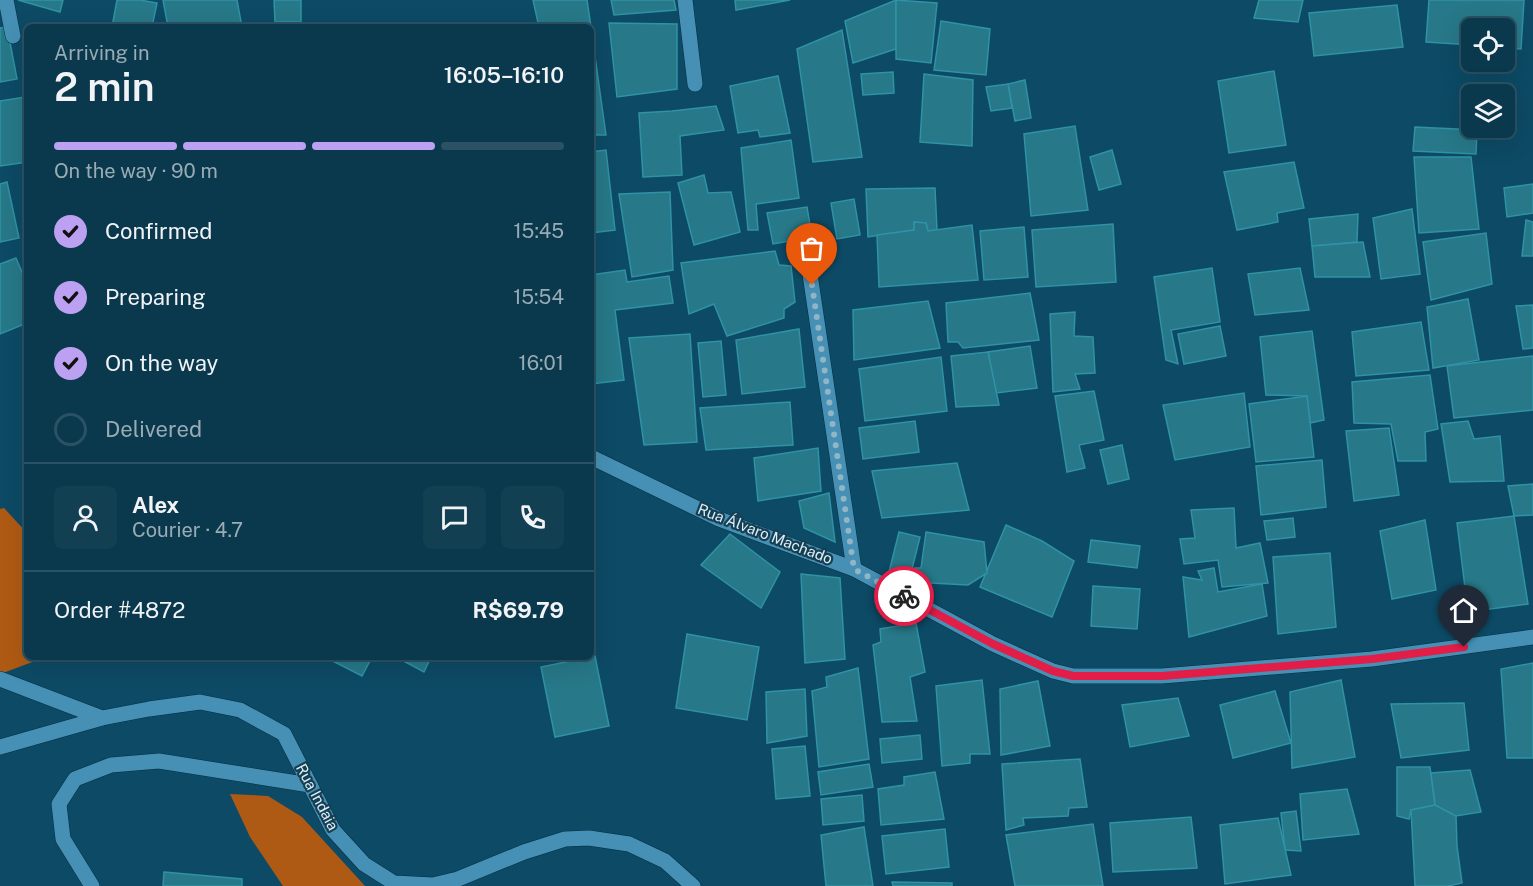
<!DOCTYPE html>
<html lang="en">
<head>
<meta charset="utf-8">
<style>
  body { margin:0; font-family:"Public Sans",sans-serif; background:#133f53; color:#f1f3f6; height:100vh; display:flex; flex-direction:column; font-size:22px; white-space:nowrap }
  * { box-sizing:border-box; margin:0 }
  p { font-size:20px; color:#99acb5 }
  .icon { flex:none; width:33px; height:33px; fill:none; stroke:currentColor; stroke-width:2; stroke-linecap:round; stroke-linejoin:round }
  .map { position:relative; flex:1; overflow:hidden }
  .sheet { position:absolute; left:24px; top:24px; width:570px; height:636px; display:flex; flex-direction:column; background:#0a384c; border-radius:9px; box-shadow:0 6px 24px #0002,0 0 0 2px #2a5264 }
  .sheet>* { flex:none }
  .controls { position:absolute; left:1461px; top:18px; display:grid; gap:12px }
  .controls a { display:grid; place-items:center; width:54px; height:54px; border-radius:9px; background:#0a384c; box-shadow:0 6px 24px #0002,0 0 0 2px #2a5264; font-size:30px }
  .pin { position:absolute; display:grid; place-items:center; width:51px; height:51px; color:#fff; margin:-62px -26px; border-radius:50% 50% 50% 0; rotate:-45deg; box-shadow:0 0 6px #0007 }
  .pin .icon { rotate:45deg }
  .courier { position:absolute; display:grid; place-items:center; width:60px; height:60px; margin:-30px; border:4px solid #e11d48; border-radius:50%; background:#fff; color:#222; box-shadow:0 2px 8px #0007 }
  .head em { font-style:normal; font-weight:600 }
  .head div { display:flex; flex-direction:column-reverse }
  .head { display:flex; align-items:center; justify-content:space-between; height:102px; padding:0 30px }
  h1 { font-size:39px; font-weight:600; line-height:45px }
  .bar { display:grid; grid-template-columns:repeat(4,1fr); gap:9px 6px; align-content:center; height:72px; padding:0 30px }
  .bar i { height:8px; border-radius:4px; background:#2a5264 }
  .bar .selected { background:#bca0f2 }
  .bar p { grid-column:span 4 }
  .line { display:flex; align-items:center; gap:15px; padding:0 30px; border-top:2px solid #2a5264 }
  .line div { flex:1 }
  .round { display:grid; place-items:center; flex:none; width:63px; height:63px; border-radius:9px; background:#133f53 }
  ol { padding:0 30px; list-style:none }
  li { display:flex; align-items:center; gap:18px; height:66px }
  li p { margin-inline-start:auto }
  li .icon { padding:6px; border-radius:50%; background:#bca0f2; color:#111; stroke-width:4 }
  li:last-child { color:#99acb5 }
  li i { width:33px; height:33px; border:3px solid #2a5264; border-radius:50% }
  .map>svg:first-child { display:block }
  .forest { fill:#af5a14 }
  .building { fill:#277888; stroke:#2f92a5; stroke-width:1.5 }
  .lines { fill:none; stroke-linecap:round; stroke-linejoin:round }
  .lane-casing { stroke:#052f42; stroke-width:16 }
  .street-casing { stroke:#052f42; stroke-width:16 }
  .lane { stroke:#4690b5; stroke-width:15 }
  .street { stroke:#4690b5; stroke-width:15 }
  .done { stroke:#92b5c6; stroke-width:6; stroke-dasharray:0 10.8 }
  .route { stroke:#e11d48; stroke-width:8 }
  .labels { text-anchor:middle; stroke-width:4.5; stroke-linejoin:round; paint-order:stroke }
  .street-label { font-size:15px; fill:#daeffb; stroke:#173f52 }
</style>
</head>
<body>
<div class="map">
<svg width="1533" height="886" viewBox="0 0 1533 886">
  <rect width="100%" height="100%" fill="#0d4a65"/>
  <!-- forest -->
  <g class="forest">
    <polygon points="4,508 27,533 27,657 46,657 0,674 0,509"/>
    <polygon points="230,794 268,796 302,817 365,886 283,886 250,837"/>
  </g>
  <!-- building -->
  <g class="building">
    <polygon points="18,0 63,0 60,12"/>
    <polygon points="117,0 140,0 157,3 152,27 112,27"/>
    <polygon points="163,0 237,0 242,27 168,27"/>
    <polygon points="274,0 301,0 301,22 275,22"/>
    <polygon points="533,0 587,0 591,27 539,27"/>
    <polygon points="611,0 674,0 676,10 614,15"/>
    <polygon points="735,0 790,0 736,10"/>
    <polygon points="896,0 896,49 853,63 845,21"/>
    <polygon points="896,0 937,3 931,63 896,59"/>
    <polygon points="1259,0 1303,0 1298,22 1254,18"/>
    <polygon points="1429,0 1524,0 1521,49 1504,48 1504,28 1472,28 1472,45 1426,42"/>
    <polygon points="1397,5 1403,47 1314,56 1309,13"/>
    <polygon points="941,21 990,29 986,75 934,70"/>
    <polygon points="609,23 677,24 677,89 617,97"/>
    <polygon points="7,27 17,79 0,82 0,28"/>
    <polygon points="591,28 606,135 591,135"/>
    <polygon points="842,30 862,157 813,162 797,49"/>
    <polygon points="1274,71 1286,145 1229,153 1218,81"/>
    <polygon points="893,72 894,93 863,95 861,74"/>
    <polygon points="924,74 973,80 972,146 920,142"/>
    <polygon points="778,76 790,133 760,137 758,130 738,133 730,86"/>
    <polygon points="1025,80 1031,118 1015,121 1008,84"/>
    <polygon points="1008,84 1012,108 991,111 986,87"/>
    <polygon points="25,97 27,107 27,162 0,166 0,101"/>
    <polygon points="716,106 724,130 680,136 682,175 643,177 639,113 672,111"/>
    <polygon points="1075,126 1088,210 1031,216 1024,134"/>
    <polygon points="1415,127 1477,130 1476,154 1413,151"/>
    <polygon points="791,140 799,198 756,204 758,230 748,230 741,148"/>
    <polygon points="606,150 615,230 591,233 591,152"/>
    <polygon points="1112,150 1121,184 1099,190 1090,157"/>
    <polygon points="1414,157 1471,157 1479,229 1419,233"/>
    <polygon points="1294,162 1304,208 1277,213 1278,222 1237,230 1224,172"/>
    <polygon points="704,175 708,193 731,192 740,232 694,245 678,183"/>
    <polygon points="7,182 19,238 0,242 0,184"/>
    <polygon points="1533,184 1533,213 1507,217 1504,188"/>
    <polygon points="935,188 937,230 928,231 926,223 914,222 914,230 868,237 866,189"/>
    <polygon points="670,192 673,270 632,277 619,194"/>
    <polygon points="854,199 860,235 837,239 831,203"/>
    <polygon points="807,207 812,237 773,244 767,213"/>
    <polygon points="1412,209 1420,274 1381,279 1373,218"/>
    <polygon points="1358,214 1357,242 1312,246 1309,219"/>
    <polygon points="1526,220 1533,222 1533,256 1522,256"/>
    <polygon points="914,222 926,223 928,231 972,225 978,280 879,287 877,235 914,230"/>
    <polygon points="1113,224 1116,282 1036,287 1032,230"/>
    <polygon points="1024,227 1028,277 984,280 980,231"/>
    <polygon points="1486,233 1492,284 1431,300 1423,242"/>
    <polygon points="1363,242 1370,277 1315,277 1312,246"/>
    <polygon points="775,251 779,265 791,266 795,302 784,309 784,318 727,336 714,304 689,314 681,263"/>
    <polygon points="16,258 27,284 27,323 0,334 0,264"/>
    <polygon points="1212,268 1220,322 1171,330 1178,364 1166,360 1154,277"/>
    <polygon points="1300,268 1309,310 1255,315 1248,274"/>
    <polygon points="625,270 627,282 669,276 673,303 615,310 624,380 591,384 591,275"/>
    <polygon points="1030,293 1039,340 963,348 958,342 948,342 946,303"/>
    <polygon points="1468,299 1479,360 1433,368 1427,307"/>
    <polygon points="928,301 940,348 854,360 853,310"/>
    <polygon points="1533,305 1533,348 1523,349 1516,306"/>
    <polygon points="1075,312 1074,336 1093,337 1095,373 1075,374 1080,389 1053,392 1050,314"/>
    <polygon points="1421,322 1429,370 1356,376 1352,332"/>
    <polygon points="1220,326 1226,356 1184,364 1178,334"/>
    <polygon points="799,329 805,387 742,394 736,340"/>
    <polygon points="1312,331 1324,420 1310,423 1307,396 1266,395 1260,337"/>
    <polygon points="690,334 697,442 644,445 629,338"/>
    <polygon points="721,341 726,395 703,397 698,343"/>
    <polygon points="1030,346 1037,388 996,393 988,352"/>
    <polygon points="988,352 999,405 956,407 951,356"/>
    <polygon points="1533,356 1533,410 1454,418 1447,366"/>
    <polygon points="941,357 947,411 865,421 859,369"/>
    <polygon points="1430,375 1438,429 1425,432 1426,461 1398,461 1391,424 1354,423 1352,382"/>
    <polygon points="1094,391 1104,440 1079,445 1085,468 1067,472 1055,396"/>
    <polygon points="1244,393 1250,447 1175,460 1163,405"/>
    <polygon points="1307,396 1314,457 1256,462 1249,404"/>
    <polygon points="790,402 793,445 706,450 700,408"/>
    <polygon points="915,421 919,452 863,459 859,428"/>
    <polygon points="1468,421 1474,439 1500,436 1504,481 1450,482 1441,424"/>
    <polygon points="1389,428 1399,495 1354,501 1346,431"/>
    <polygon points="1122,445 1129,479 1108,484 1100,450"/>
    <polygon points="818,448 821,491 758,501 754,458"/>
    <polygon points="1322,460 1326,507 1261,515 1256,466"/>
    <polygon points="957,463 969,510 882,518 872,471"/>
    <polygon points="1533,484 1533,515 1514,516 1508,486"/>
    <polygon points="829,493 835,542 804,528 799,501"/>
    <polygon points="1234,508 1236,548 1260,543 1268,583 1222,587 1218,560 1184,564 1180,539 1195,538 1191,510"/>
    <polygon points="1514,516 1528,604 1468,612 1457,523"/>
    <polygon points="1293,518 1295,537 1267,540 1264,521"/>
    <polygon points="1425,520 1436,590 1392,599 1380,531"/>
    <polygon points="1006,525 1042,541 1074,561 1052,617 980,587"/>
    <polygon points="899,532 920,537 910,577 889,572"/>
    <polygon points="926,532 984,542 987,573 968,585 913,582 915,568 921,568"/>
    <polygon points="730,534 780,572 761,608 701,565"/>
    <polygon points="1091,540 1140,546 1137,568 1088,562"/>
    <polygon points="1330,553 1336,627 1278,634 1273,557"/>
    <polygon points="1214,568 1218,592 1262,584 1267,616 1189,637 1183,577 1202,580 1198,571"/>
    <polygon points="801,574 840,578 845,659 805,663"/>
    <polygon points="1093,586 1140,589 1137,629 1091,626"/>
    <polygon points="916,623 925,672 910,677 917,721 882,722 873,645 881,642 880,629"/>
    <polygon points="687,634 759,647 747,720 676,708"/>
    <polygon points="595,656 609,726 555,737 541,667"/>
    <polygon points="325,657 372,657 362,676"/>
    <polygon points="396,657 431,657 424,672"/>
    <polygon points="1533,663 1533,758 1507,758 1501,669"/>
    <polygon points="858,668 869,759 819,767 812,691 827,687 826,677"/>
    <polygon points="982,680 990,754 970,754 970,763 942,766 936,686"/>
    <polygon points="1341,680 1355,757 1292,768 1290,692"/>
    <polygon points="1038,681 1050,746 1001,755 1000,689"/>
    <polygon points="805,689 807,736 767,743 766,692"/>
    <polygon points="1275,691 1291,743 1233,758 1220,705"/>
    <polygon points="1178,698 1189,736 1130,747 1122,705"/>
    <polygon points="1464,703 1469,750 1401,758 1391,704"/>
    <polygon points="920,735 922,759 882,763 880,739"/>
    <polygon points="805,746 810,796 776,799 772,749"/>
    <polygon points="1080,759 1087,807 1069,808 1068,816 1023,818 1024,825 1006,830 1002,764"/>
    <polygon points="869,764 873,787 821,795 818,772"/>
    <polygon points="1397,767 1430,767 1435,805 1411,810 1409,819 1397,816"/>
    <polygon points="1470,770 1481,812 1437,819 1431,773"/>
    <polygon points="935,772 944,819 881,825 878,789 904,785 904,777"/>
    <polygon points="1347,789 1359,834 1303,840 1300,794"/>
    <polygon points="862,795 864,821 823,825 821,799"/>
    <polygon points="1435,805 1456,816 1457,846 1462,883 1448,886 1415,886 1411,810"/>
    <polygon points="1296,811 1301,851 1285,850 1281,813"/>
    <polygon points="1191,817 1197,868 1113,872 1110,823"/>
    <polygon points="1278,818 1291,875 1225,884 1220,825"/>
    <polygon points="1093,824 1103,886 1015,886 1006,835"/>
    <polygon points="864,827 873,886 826,886 821,835"/>
    <polygon points="945,829 949,867 886,874 882,836"/>
    <polygon points="164,872 242,879 242,886 163,886"/>
    <polygon points="892,882 952,883 952,886 893,886"/>
  </g>
  <g class="lines">
    <!-- lane casing -->
    <g class="lane-casing">
      <polyline id="lane" points="0,679 102,718"/>
    </g>
    <!-- street casing -->
    <g class="street-casing">
      <g id="street">
        <polyline points="6,0 13,36"/>
        <polyline points="685,0 695,84"/>
        <polyline points="808,261 854,569"/>
        <polyline points="591,457 719,519 854,569 993,644 1053,671 1073,676 1162,676 1372,659 1533,637"/>
        <polyline points="0,747 102,718 149,709 200,702 240,710 284,734 333,830 364,864 394,883 433,885 458,879 524,852 565,839 589,838 629,844 665,861 693,886"/>
        <polyline points="92,886 63,839 59,804 75,779 111,765 159,761 310,785"/>
      </g>
    </g>
    <!-- lane -->
    <use href="#lane" class="lane"/>
    <!-- street -->
    <use href="#street" class="street"/>
  </g>
  <g class="lines">
    <!-- done -->
    <polyline class="done" points="812,285 854,569 904,596"/>
    <!-- route -->
    <polyline class="route" points="904,596 993,644 1053,671 1073,676 1162,676 1372,659 1464,647"/>
  </g>
  <g class="labels">
    <!-- street labels -->
    <g class="street-label">
      <text transform="translate(765 534) rotate(21)" y="5">Rua Álvaro Machado</text>
      <text transform="translate(317 797) rotate(62)" y="5">Rua Indaia</text>
    </g>
  </g>
</svg>
<div class="controls">
<a><svg class="icon" aria-label="locate" viewBox="0 0 24 24"><circle cx="12" cy="12" r="6"/><path d="M12 2v4M12 18v4M2 12h4M18 12h4"/></svg></a>
<a><svg class="icon" aria-label="layers" viewBox="0 0 24 24"><path d="M12 4l9 5-9 5-9-5zM3 14l9 5 9-5"/></svg></a>
</div>
<div class="pin" style="left:812px;top:285px;background:#ea580c"><svg class="icon" aria-label="bag" viewBox="0 0 24 24"><path d="M5 8h14l-1 12H6zM9 8a3 3 0 0 1 6 0"/></svg></div>
<div class="pin" style="left:1464px;top:647px;background:#1f2937"><svg class="icon" aria-label="home" viewBox="0 0 24 24"><path d="M3 11l9-7 9 7M6 9v11h12V9"/></svg></div>
<div class="courier" style="left:904px;top:596px"><svg class="icon" aria-label="bike" viewBox="0 0 24 24"><circle cx="6" cy="16" r="4"/><circle cx="18" cy="16" r="4"/><path d="M6 16l4-8h5l3 8M10 8l3 8H6M13 5h3"/></svg></div>
<section class="sheet">
<div class="head"><div><h1>2 min</h1><p>Arriving in</p></div><em>16:05–16:10</em></div>
<div class="bar"><i class="selected"></i><i class="selected"></i><i class="selected"></i><i></i><p>On the way · 90 m</p></div>
<ol>
<li><svg class="icon" aria-label="check" viewBox="0 0 24 24"><path d="M5 12l5 5 9-10"/></svg>Confirmed<p>15:45</p></li>
<li><svg class="icon" aria-label="check" viewBox="0 0 24 24"><path d="M5 12l5 5 9-10"/></svg>Preparing<p>15:54</p></li>
<li><svg class="icon" aria-label="check" viewBox="0 0 24 24"><path d="M5 12l5 5 9-10"/></svg>On the way<p>16:01</p></li>
<li><i></i>Delivered</li>
</ol>
<div class="line" style="height:108px"><a class="round"><svg class="icon" aria-label="person" viewBox="0 0 24 24"><circle cx="12" cy="8" r="4"/><path d="M4 21q1-7 8-7t8 7"/></svg></a><div><b>Alex</b><p>Courier · 4.7</p></div><a class="round"><svg class="icon" aria-label="chat" viewBox="0 0 24 24"><path d="M4 5h16v11H9l-5 4z"/></svg></a><a class="round"><svg class="icon" aria-label="phone" viewBox="0 0 24 24"><path d="M5 4h4l2 5-3 2q2 4 5 5l2-3 5 2v4C11 20 4 13 5 4z"/></svg></a></div>
<div class="line" style="height:78px"><div>Order #4872</div><b>R$69.79</b></div>
</section>
</div>
</body>
</html>
